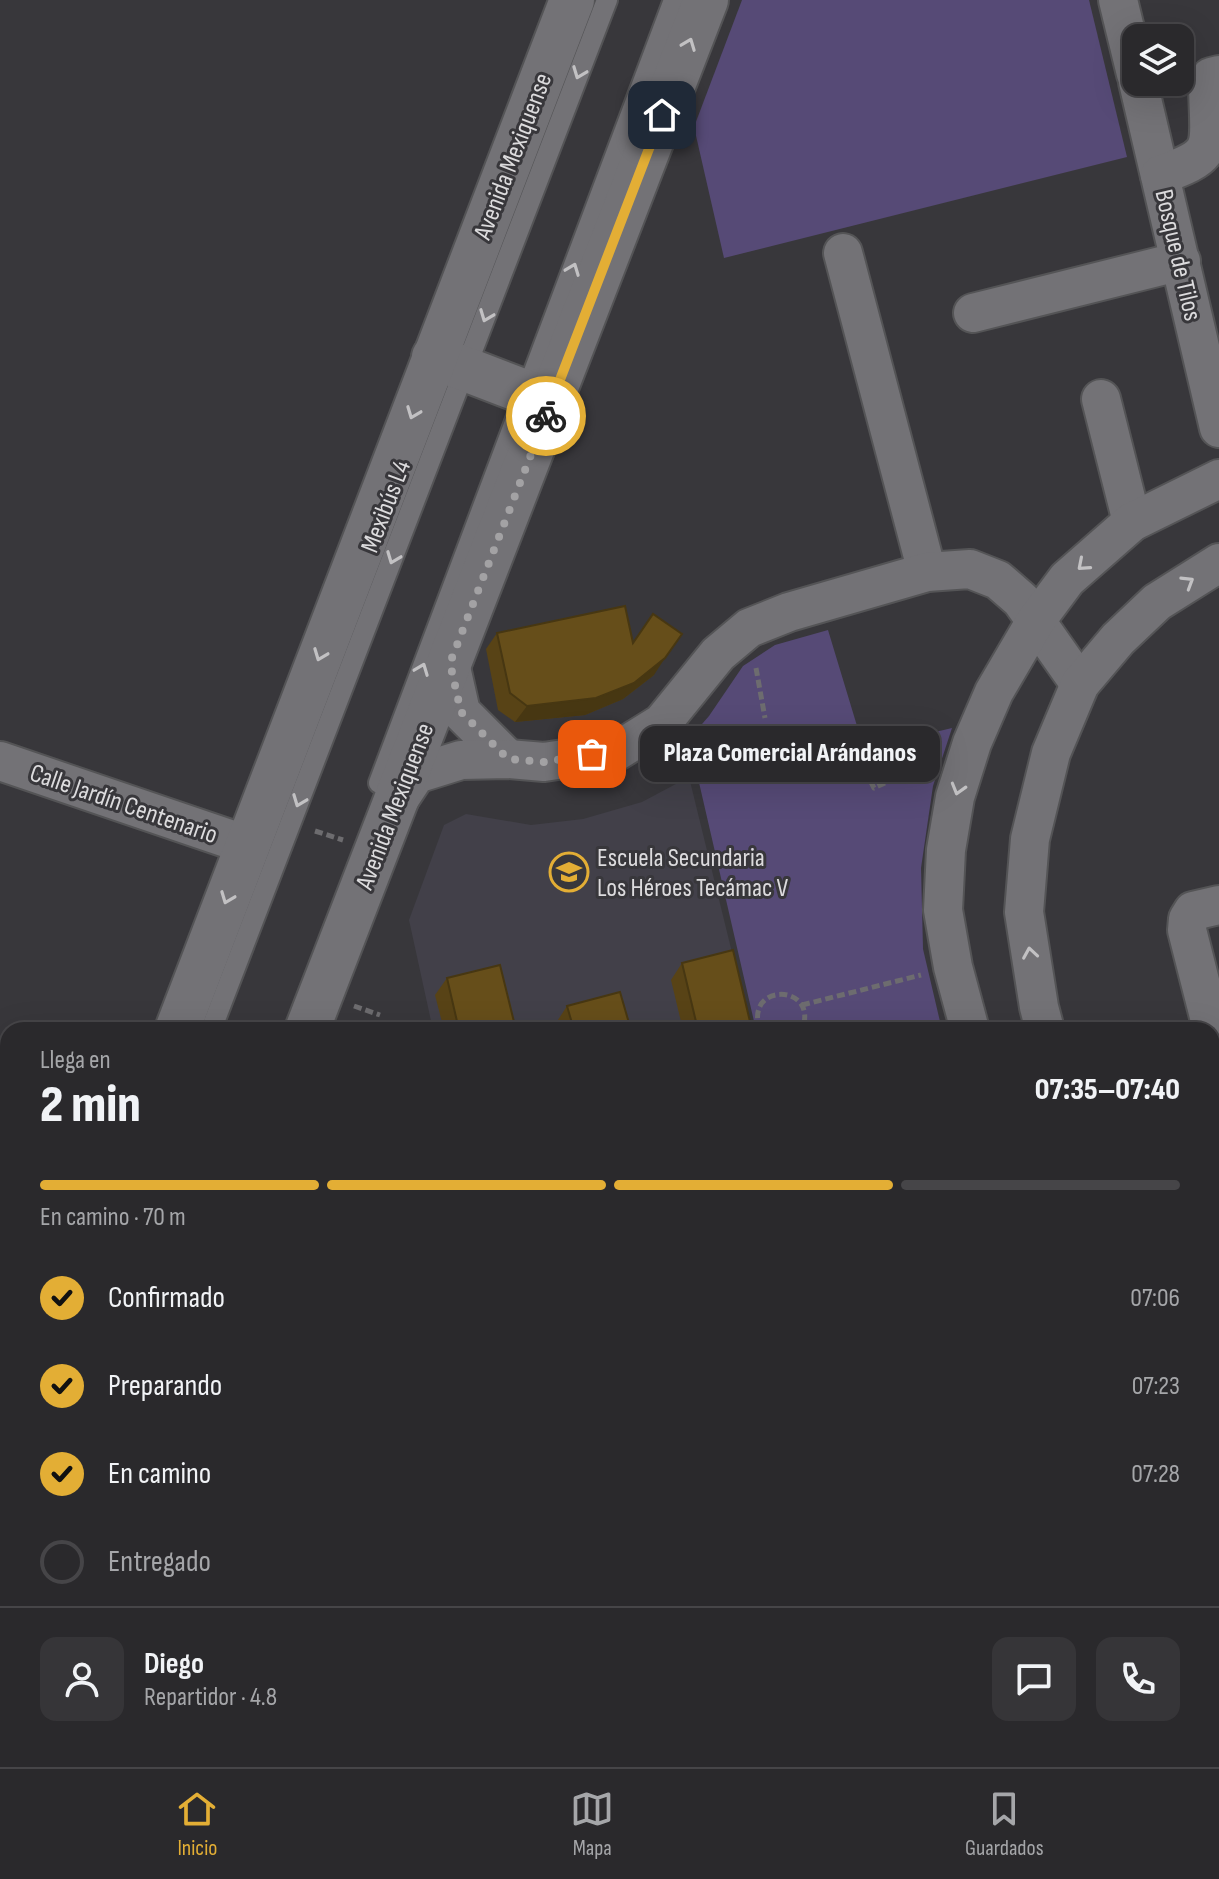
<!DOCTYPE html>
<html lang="es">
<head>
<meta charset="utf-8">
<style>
  body { margin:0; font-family:"Sofia Sans Condensed",sans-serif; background:#363538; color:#f1f3f6; height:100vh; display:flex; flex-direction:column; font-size:30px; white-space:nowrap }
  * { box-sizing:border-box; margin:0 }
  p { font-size:26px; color:#a5a6a9 }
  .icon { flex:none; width:44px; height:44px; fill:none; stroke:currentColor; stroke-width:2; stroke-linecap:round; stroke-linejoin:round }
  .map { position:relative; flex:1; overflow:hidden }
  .details { position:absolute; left:0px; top:1022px; width:1220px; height:746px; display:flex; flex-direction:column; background:#2a292c; border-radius:24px 24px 0 0; box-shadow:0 8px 32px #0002,0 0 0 2px #464548 }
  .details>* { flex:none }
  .fabs { position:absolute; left:1122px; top:24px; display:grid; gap:16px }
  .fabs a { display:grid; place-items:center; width:72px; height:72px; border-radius:16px; background:#2a292c; box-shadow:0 8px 32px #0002,0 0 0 2px #464548; font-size:40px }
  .pin { position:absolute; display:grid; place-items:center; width:68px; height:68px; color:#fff; margin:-34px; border-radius:16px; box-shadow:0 4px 12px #0006 }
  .courier { position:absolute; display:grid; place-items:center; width:80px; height:80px; margin:-40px; border:6px solid #e3ae35; border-radius:50%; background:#fff; color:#222; box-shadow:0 2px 10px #0007 }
  .bubble { position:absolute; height:56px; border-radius:16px; background:#2a292c; box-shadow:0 8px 32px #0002,0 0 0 2px #464548; font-size:26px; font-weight:800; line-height:56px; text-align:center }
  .head em { font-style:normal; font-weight:800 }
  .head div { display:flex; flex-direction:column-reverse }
  .head { display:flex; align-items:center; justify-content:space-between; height:136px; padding:0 40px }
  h1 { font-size:52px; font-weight:800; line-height:60px }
  .bar { display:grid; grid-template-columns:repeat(4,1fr); gap:12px 8px; align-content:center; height:96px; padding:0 40px }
  .bar i { height:10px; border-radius:6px; background:#464548 }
  .bar .on { background:#e3ae35 }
  .bar p { grid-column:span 4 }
  .line { display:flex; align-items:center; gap:20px; padding:0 40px; border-top:2px solid #464548 }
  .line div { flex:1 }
  .round { display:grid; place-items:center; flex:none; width:84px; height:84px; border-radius:16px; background:#363538 }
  ol { padding:0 40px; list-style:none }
  li { display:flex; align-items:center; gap:24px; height:88px }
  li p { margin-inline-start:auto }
  li .icon { padding:8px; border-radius:50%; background:#e3ae35; color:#111; stroke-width:4 }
  li:last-child { color:#a5a6a9 }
  li i { width:44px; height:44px; border:4px solid #464548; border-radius:50% }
  .menu { display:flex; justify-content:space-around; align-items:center; height:112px; border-top:2px solid #464548; background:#2a292c; font-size:22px; color:#a5a6a9 }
  .menu a { display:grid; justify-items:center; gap:4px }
  .menu .on { color:#e3ae35 }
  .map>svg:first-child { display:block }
  .built { fill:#424049 }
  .green { fill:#564a76 }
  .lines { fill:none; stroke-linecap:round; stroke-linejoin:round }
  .lane-casing { stroke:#545456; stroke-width:24 }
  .street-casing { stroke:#545456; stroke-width:42 }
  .secondary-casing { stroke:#545456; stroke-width:48 }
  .path { stroke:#6d6c6f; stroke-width:5; stroke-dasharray:8 4; stroke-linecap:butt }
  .lane { stroke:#737276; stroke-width:20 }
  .street { stroke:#737276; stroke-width:38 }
  .secondary { stroke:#737276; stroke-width:44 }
  .wall { fill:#584316 }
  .shaded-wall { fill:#473712 }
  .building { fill:#664e1a; stroke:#473712; stroke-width:2 }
  .oneway { stroke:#c2c1c3 }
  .done { stroke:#a3a2a4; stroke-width:8; stroke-dasharray:0 14.4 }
  .route { stroke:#e3ae35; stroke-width:10 }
  .labels { text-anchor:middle; stroke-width:6; stroke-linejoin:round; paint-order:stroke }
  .street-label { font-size:26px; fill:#dcdbdd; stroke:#38373b }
  .poi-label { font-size:26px; fill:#dcdbdd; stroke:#38373b; text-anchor:start }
</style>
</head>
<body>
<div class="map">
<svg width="1219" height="1767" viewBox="0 0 1219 1767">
  <rect width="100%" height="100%" fill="#38373b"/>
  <!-- built -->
  <polygon class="built" points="689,777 751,1030 433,1030 409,920 444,825 466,814 531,825 583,819 642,802"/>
  <!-- green -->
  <g class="green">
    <polygon points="742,0 1089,0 1127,157 724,258 694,127"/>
    <polygon points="828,630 864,749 952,728 933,786 921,868 923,949 942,1030 756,1030 689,739 709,716 743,666 775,645"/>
  </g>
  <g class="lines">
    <!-- lane casing -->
    <g class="lane-casing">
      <g id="lane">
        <polyline points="379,783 674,0"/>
        <polyline points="211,1030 607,0"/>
        <polyline points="0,1578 8,1557"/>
        <polyline points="0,1751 8,1731"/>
        <polyline points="130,1767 130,1760"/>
      </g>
    </g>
    <!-- street casing -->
    <g class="street-casing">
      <g id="street">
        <polyline points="1118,0 1136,74"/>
        <polyline points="1138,82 1219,428"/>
        <path d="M1160 175C1219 154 1209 150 1208 85L1211 77 1219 75"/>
        <polyline points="843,253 927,572"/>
        <polyline points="973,313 1181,261"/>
        <polyline points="1101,399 1132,522"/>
        <polyline points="450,663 461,712 508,759"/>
        <polyline points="0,761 247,845"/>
        <polyline points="396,804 416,774 461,760 508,759 544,762 617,751 662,723 718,654 749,628 789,612 927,572 970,569 998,580 1021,600 1080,684"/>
        <polyline points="1219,905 1193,911 1188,919 1187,930 1219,1056"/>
        <polyline points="970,1030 953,967 943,910 946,850 955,797 972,743 994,692 1035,622 1067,579 1132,522 1219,479"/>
        <polyline points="1045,1030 1039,1007 1024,912 1030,839 1051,753 1080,684 1118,639 1157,602 1219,563"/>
        <polyline points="1212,1167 1219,1166"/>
        <polyline points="679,1760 681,1767"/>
        <polyline points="1205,1760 1219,1766"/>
        <polyline points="1036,1767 1057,1762"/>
        <polyline points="1164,1767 1177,1760"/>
      </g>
    </g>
    <!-- secondary casing -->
    <g class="secondary-casing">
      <g id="secondary">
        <polyline points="434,357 551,402"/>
        <polyline points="177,1030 572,0"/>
        <polyline points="307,1030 706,0"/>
        <polyline points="0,1498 8,1477"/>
        <polyline points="19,1767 22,1760"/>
      </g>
    </g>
    <!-- path -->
    <g class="path">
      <polyline points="756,668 765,718"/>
      <polyline points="843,742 859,759 874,788 931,762"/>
      <polyline points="315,831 343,840"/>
      <polyline points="802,1005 921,975"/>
      <polyline points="354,1006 380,1015"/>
      <path d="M760 1030C743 982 820 983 802 1030"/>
    </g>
    <!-- lane -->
    <use href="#lane" class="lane"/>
    <!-- street -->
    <use href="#street" class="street"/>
    <!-- secondary -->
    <use href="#secondary" class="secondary"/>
  </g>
  <!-- wall -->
  <g class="wall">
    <polygon points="497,633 633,643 654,675 623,699 585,715 515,722 498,710 486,649"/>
    <polygon points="682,963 752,1030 683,1030 671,980"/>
    <polygon points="447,978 516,1030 444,1030 435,995"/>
    <polygon points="567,1006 631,1030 558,1030 556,1023"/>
    <polygon points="283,1760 551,1760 523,1767 278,1767"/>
    <polygon points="715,1760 847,1760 819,1767 717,1767"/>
  </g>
  <!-- shaded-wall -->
  <g class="shaded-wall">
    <polygon points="665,658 654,675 623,699 585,715 515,722 527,706"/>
    <polygon points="481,1760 551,1760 523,1767 454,1767"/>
    <polygon points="776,1760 847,1760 819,1767 747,1767"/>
  </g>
  <!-- building -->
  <g class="building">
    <polygon points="625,606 633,643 653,614 682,634 665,658 634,683 596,698 527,706 510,693 497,633"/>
    <polygon points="733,950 752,1030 698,1030 682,963"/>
    <polygon points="500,965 516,1030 459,1030 447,978"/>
    <polygon points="620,992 631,1030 574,1030 567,1006"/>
    <polygon points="68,1760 114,1760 111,1767 66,1767"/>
    <polygon points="284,1760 481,1760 454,1767 286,1767"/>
    <polygon points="567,1760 674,1760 676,1767 539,1767"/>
    <polygon points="736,1760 776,1760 747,1767 738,1767"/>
    <polygon points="1091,1760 1098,1760 1100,1767 1063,1767"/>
  </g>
  <!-- one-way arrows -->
  <defs><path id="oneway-chevron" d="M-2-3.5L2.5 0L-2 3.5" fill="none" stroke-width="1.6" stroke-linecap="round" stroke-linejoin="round" transform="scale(2)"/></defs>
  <g class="oneway">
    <use href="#oneway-chevron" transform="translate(689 44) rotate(-69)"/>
    <use href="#oneway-chevron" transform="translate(579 73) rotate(111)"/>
    <use href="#oneway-chevron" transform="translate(573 269) rotate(-69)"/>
    <use href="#oneway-chevron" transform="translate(486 316) rotate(111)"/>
    <use href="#oneway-chevron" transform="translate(413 413) rotate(111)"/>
    <use href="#oneway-chevron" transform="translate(393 558) rotate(111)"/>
    <use href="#oneway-chevron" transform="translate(1083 565) rotate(139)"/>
    <use href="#oneway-chevron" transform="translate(1188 582) rotate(-32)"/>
    <use href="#oneway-chevron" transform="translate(320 655) rotate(111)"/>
    <use href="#oneway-chevron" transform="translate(422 669) rotate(-69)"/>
    <use href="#oneway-chevron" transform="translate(958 789) rotate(106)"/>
    <use href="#oneway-chevron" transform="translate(299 801) rotate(111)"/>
    <use href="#oneway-chevron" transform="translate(227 898) rotate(111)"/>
    <use href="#oneway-chevron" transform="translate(1030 953) rotate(-99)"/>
  </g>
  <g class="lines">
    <!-- done -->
    <polyline class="done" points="546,416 450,663 461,712 508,759 544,762 592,754"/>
    <!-- route -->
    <polyline class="route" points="546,416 662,115"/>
  </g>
  <!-- icons -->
  <defs>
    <g id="school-ring" transform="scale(2)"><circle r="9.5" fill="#38373b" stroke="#e3ae35" stroke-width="1.5"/><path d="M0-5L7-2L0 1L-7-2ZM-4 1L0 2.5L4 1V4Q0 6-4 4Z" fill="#e3ae35"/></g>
  </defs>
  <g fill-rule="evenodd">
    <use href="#school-ring" x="569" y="872"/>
  </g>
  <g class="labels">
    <!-- street labels -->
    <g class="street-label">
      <text transform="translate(512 156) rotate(-69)" y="9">Avenida Mexiquense</text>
      <text transform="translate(1179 255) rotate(77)" y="9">Bosque de Tilos</text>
      <text transform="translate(385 506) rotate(-69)" y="9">Mexibús L4</text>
      <text transform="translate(124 803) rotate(19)" y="9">Calle Jardín Centenario</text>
      <text transform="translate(394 806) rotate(-69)" y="9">Avenida Mexiquense</text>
    </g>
    <!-- poi labels -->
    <g class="poi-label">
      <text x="597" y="866">Escuela Secundaria<tspan x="597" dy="30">Los Héroes Tecámac V</tspan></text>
    </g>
  </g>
</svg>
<div class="fabs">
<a><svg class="icon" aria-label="layers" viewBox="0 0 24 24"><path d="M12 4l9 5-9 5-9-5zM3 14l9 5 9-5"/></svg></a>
</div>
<div class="pin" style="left:592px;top:754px;background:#ea580c"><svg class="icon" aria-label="bag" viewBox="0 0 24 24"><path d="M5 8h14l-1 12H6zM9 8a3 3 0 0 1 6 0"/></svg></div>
<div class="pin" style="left:662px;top:115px;background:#1f2937"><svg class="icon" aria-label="home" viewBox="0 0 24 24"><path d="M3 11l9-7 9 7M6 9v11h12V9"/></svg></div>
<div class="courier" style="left:546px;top:416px"><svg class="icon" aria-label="bike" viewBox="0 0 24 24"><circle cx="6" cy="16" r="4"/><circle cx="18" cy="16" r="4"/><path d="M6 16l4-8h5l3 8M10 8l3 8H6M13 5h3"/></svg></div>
<div class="bubble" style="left:640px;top:726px;width:300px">Plaza Comercial Arándanos</div>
<section class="details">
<div class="head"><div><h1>2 min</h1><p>Llega en</p></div><em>07:35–07:40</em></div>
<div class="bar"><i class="on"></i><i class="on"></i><i class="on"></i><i></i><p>En camino · 70 m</p></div>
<ol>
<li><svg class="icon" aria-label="check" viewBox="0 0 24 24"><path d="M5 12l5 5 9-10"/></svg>Confirmado<p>07:06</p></li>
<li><svg class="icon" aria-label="check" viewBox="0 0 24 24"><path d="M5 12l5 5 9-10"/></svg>Preparando<p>07:23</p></li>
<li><svg class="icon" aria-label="check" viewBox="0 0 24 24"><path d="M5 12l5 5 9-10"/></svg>En camino<p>07:28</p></li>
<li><i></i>Entregado</li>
</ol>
<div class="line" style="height:144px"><a class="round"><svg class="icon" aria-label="person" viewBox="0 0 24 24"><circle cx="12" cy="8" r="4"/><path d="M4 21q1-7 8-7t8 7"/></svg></a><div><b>Diego</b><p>Repartidor · 4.8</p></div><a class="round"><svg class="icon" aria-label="chat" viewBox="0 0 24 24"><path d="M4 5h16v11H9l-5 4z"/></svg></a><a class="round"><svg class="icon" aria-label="phone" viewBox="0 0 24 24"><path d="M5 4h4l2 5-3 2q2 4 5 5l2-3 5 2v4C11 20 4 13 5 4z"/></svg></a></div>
</section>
</div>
<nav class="menu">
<a class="on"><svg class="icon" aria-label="home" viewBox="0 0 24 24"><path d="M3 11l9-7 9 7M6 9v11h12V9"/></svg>Inicio</a>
<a><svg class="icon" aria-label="map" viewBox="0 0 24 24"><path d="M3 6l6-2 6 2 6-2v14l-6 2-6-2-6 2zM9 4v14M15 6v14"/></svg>Mapa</a>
<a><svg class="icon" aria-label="saved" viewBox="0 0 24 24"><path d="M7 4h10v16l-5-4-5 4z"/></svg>Guardados</a>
</nav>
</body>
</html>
